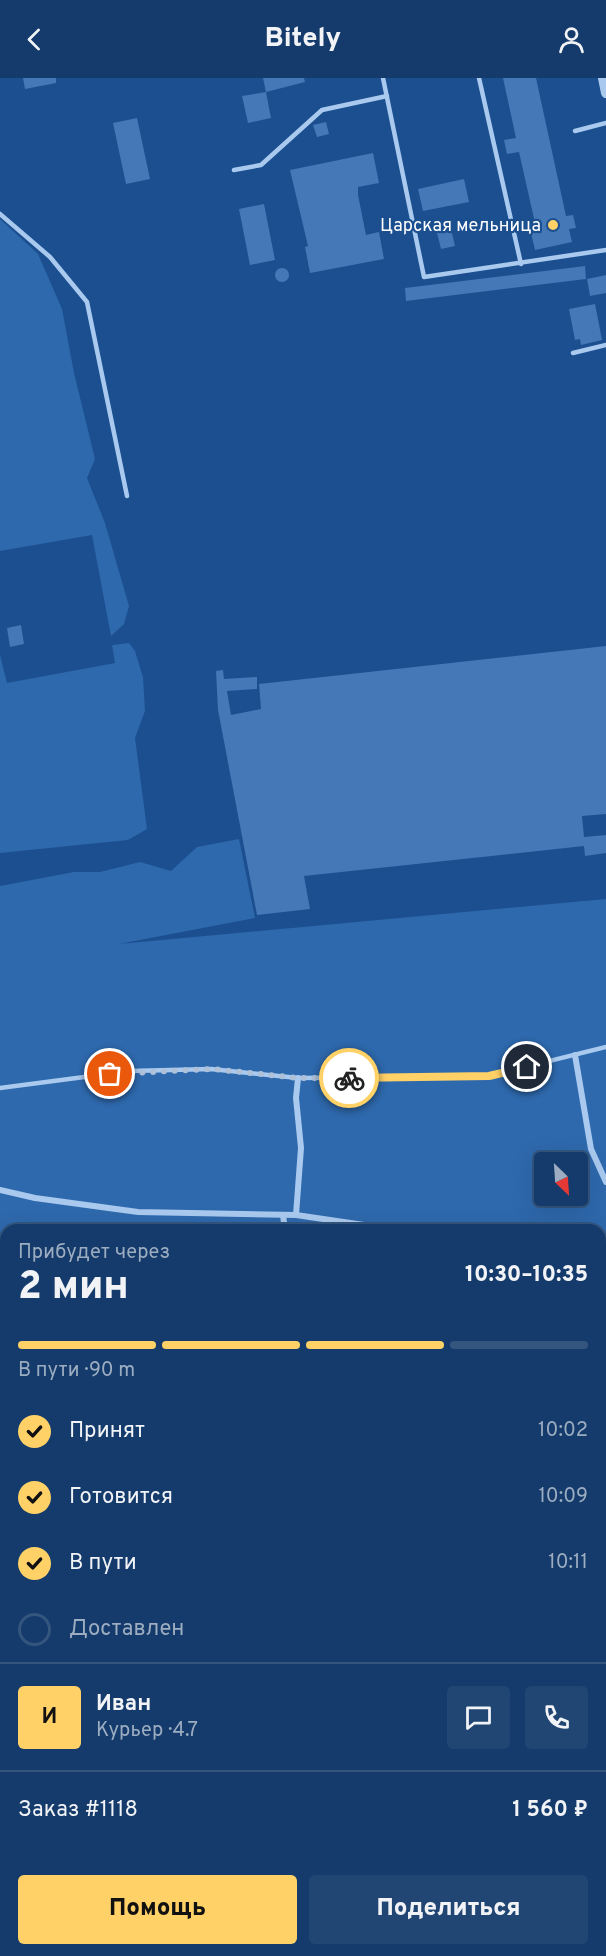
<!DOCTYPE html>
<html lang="ru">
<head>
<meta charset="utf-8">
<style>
  body { margin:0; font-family:Overpass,sans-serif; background:#214673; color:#f1f3f6; height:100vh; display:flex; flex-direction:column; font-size:22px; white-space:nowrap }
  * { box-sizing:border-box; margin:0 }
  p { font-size:20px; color:#9dadc1 }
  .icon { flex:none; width:33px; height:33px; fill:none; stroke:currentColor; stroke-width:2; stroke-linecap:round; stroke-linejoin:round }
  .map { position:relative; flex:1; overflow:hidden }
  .sheet { position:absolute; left:0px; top:1146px; width:606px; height:732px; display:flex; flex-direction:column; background:#143b6b; border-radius:18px 18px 0 0; box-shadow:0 6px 24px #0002,0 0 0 2px #33557e }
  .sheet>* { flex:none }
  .needle { width:39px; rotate:155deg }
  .buttons { position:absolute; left:534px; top:1074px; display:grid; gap:12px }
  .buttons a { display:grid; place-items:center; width:54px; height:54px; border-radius:6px; background:#143b6b; box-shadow:0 6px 24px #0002,0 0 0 2px #33557e; font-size:30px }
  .pin { position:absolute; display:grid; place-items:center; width:51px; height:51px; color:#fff; margin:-26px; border:3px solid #fff; border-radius:50%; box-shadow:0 2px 6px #0007 }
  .courier { position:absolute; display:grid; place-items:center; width:60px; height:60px; margin:-30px; border:4px solid #ffd166; border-radius:50%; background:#fff; color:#222; box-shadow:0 2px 8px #0007 }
  .headline em { font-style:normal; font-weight:800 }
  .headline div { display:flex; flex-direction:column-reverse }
  .headline { display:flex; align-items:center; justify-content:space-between; height:102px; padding:0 18px }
  h1 { font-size:39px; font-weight:800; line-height:45px }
  .bar { display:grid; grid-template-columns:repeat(4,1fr); gap:9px 6px; align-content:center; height:72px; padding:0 18px }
  .bar i { height:8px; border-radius:4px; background:#33557e }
  .bar .current { background:#ffd166 }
  .bar p { grid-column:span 4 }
  .line { display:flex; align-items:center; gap:15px; padding:0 18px; border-top:2px solid #33557e }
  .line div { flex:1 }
  .round { display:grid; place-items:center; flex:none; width:63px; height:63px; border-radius:6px; background:#214673 }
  ol { padding:0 18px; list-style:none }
  li { display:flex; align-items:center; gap:18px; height:66px }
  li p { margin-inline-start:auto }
  li .icon { padding:6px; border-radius:50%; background:#ffd166; color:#111; stroke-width:4 }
  li:last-child { color:#9dadc1 }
  li i { width:33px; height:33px; border:3px solid #33557e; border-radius:50% }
  .button { display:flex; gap:12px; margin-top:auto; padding:12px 18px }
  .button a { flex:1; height:69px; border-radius:6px; background:#ffd166; color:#111; font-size:24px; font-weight:800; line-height:69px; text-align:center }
  .button a+a { background:#214673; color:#f1f3f6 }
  header { display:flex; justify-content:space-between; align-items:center; height:78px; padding:0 18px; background:#143b6b; font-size:27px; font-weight:800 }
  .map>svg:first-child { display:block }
  .green { fill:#2e69ad; fill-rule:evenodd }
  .building { fill:#4478b7 }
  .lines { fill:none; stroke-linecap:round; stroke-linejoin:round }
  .service { stroke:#a9c9ee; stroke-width:4.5 }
  .minor { stroke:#a9c9ee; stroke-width:6 }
  .tertiary { stroke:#a9c9ee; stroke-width:10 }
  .done { stroke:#afc1d8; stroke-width:6; stroke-dasharray:0 10.8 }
  .route { stroke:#ffd166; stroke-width:8 }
  .poi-dot { fill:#ffd166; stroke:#1b4f8f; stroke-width:2 }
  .labels { text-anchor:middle; stroke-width:4.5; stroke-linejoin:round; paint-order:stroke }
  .poi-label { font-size:18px; fill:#fff; stroke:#1b4f8f; text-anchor:end }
</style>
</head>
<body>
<header><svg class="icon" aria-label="back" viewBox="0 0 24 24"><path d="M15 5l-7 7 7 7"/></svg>Bitely<svg class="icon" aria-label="person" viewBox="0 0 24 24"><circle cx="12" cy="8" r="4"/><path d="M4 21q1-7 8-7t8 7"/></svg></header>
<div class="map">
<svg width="606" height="1878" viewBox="0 0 606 1878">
  <rect width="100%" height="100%" fill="#1b4f8f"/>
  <!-- green -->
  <g class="green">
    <polygon points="0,141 38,176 62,231 74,295 95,381 87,400 105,445 129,528 124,546 111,558 92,457 0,473"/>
    <polygon points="129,565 135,573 143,599 145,633 135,660 147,751 128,762 0,775 0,577 7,605 115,585 112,567"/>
    <path d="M239 761 255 840 119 866 606 821V1805H600V1152H6V1227L0 1200V808L74 794H100L140 784 171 793 197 769ZM544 1084H578V1118H544Z"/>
    <polygon points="600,1835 606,1835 606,1878 140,1878 139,1872 600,1872"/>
  </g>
  <!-- building -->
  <g class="building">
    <polygon points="23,0 56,0 56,5 25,11"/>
    <polygon points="263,0 304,0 305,4 266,14"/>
    <polygon points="503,0 536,0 566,138 573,137 576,150 569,151 572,164 535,172 529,147 535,145 519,74 507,76 504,62 516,60"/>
    <polygon points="266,14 271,40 248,45 242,18"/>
    <polygon points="137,40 150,101 126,106 113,45"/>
    <polygon points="326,44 329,56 317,59 313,47"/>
    <polygon points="373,75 379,105 358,109 358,117 366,157 379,154 384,181 310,195 305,169 308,168 290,92"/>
    <polygon points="464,101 469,124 423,133 418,111"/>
    <polygon points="264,126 275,182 250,187 239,131"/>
    <polygon points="451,151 455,168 441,171 437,155"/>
    <polygon points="585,188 586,201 406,223 405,210"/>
    <circle cx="282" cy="197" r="7"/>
    <polygon points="606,197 606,215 590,218 587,201"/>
    <polygon points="595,226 602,262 581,267 580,261 575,262 569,231"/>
    <polygon points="21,547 24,566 10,569 7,550"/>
    <polygon points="606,568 606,736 582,738 584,759 606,757 606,775 585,778 584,768 304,798 310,831 257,837 218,632 216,593 223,592 224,601 257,599 257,611 227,613 231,637 261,631 259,606"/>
  </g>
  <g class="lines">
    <!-- service -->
    <g class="service">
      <polyline points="383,0 424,199 606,172"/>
      <polyline points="479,0 521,186"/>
      <polyline points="575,53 606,45"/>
      <polyline points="234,92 261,87 322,32 387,18"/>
      <polyline points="0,136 50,179 87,224 127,418"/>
      <polyline points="573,275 606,267"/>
      <polyline points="0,1010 130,993 211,991 298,1000 489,998 606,969"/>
      <polyline points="600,1342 606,1341"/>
      <polyline points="0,1361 6,1358"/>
      <polyline points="600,1488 606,1487"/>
      <polyline points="600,1629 606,1629"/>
      <polyline points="0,1747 6,1745"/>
    </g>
    <!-- minor -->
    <g class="minor">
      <polyline points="575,977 591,1071 606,1104"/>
      <polyline points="0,1112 35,1120 138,1134 296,1137 398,1152"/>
      <polyline points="283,1137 285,1152"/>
      <polyline points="296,1137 301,1070 296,1020 298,1000"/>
      <polyline points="600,1165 606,1165"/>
      <polyline points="0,1540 6,1563"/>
      <polyline points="131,1872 133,1878"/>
    </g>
    <!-- tertiary -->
    <g class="tertiary">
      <polyline points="603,0 606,15"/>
      <polyline points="0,1660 6,1660"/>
      <polyline points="600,1813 606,1813"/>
    </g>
  </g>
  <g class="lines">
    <!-- done -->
    <polyline class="done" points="110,996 212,991 298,1000 349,1000"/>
    <!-- route -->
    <polyline class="route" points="349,1000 489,998 527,989"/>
  </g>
  <!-- markers -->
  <circle class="poi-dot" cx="553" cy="147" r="6"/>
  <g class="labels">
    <!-- poi labels -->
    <g class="poi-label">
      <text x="541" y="153">Царская мельница</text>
    </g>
  </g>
</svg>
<div class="buttons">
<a><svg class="needle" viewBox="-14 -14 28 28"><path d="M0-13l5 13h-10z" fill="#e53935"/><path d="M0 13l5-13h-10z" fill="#9dadc1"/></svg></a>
</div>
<div class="pin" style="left:110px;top:996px;background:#ea580c"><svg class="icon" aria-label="bag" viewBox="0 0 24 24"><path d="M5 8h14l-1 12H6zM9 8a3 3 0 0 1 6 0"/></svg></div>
<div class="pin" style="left:527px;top:989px;background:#1f2937"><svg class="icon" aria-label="home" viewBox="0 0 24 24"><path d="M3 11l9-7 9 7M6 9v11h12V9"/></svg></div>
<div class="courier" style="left:349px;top:1000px"><svg class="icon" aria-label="bike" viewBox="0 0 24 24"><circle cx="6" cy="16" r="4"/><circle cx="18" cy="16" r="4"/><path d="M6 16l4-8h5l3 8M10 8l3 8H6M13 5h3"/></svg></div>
<section class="sheet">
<div class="headline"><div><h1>2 мин</h1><p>Прибудет через</p></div><em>10:30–10:35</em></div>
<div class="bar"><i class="current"></i><i class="current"></i><i class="current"></i><i></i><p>В пути · 90 m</p></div>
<ol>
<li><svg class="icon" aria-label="check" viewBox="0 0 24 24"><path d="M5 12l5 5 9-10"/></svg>Принят<p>10:02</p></li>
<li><svg class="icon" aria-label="check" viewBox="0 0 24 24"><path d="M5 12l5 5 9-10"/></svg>Готовится<p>10:09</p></li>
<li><svg class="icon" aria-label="check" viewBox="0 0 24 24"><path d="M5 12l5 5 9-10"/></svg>В пути<p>10:11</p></li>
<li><i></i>Доставлен</li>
</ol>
<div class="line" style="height:108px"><b class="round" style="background:#ffd166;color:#111">И</b><div><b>Иван</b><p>Курьер · 4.7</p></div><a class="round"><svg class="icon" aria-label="chat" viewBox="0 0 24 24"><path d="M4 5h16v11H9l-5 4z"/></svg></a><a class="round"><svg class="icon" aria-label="phone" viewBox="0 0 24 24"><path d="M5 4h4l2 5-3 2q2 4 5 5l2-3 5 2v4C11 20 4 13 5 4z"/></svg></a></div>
<div class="line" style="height:78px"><div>Заказ #1118</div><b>1 560 ₽</b></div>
<div class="button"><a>Помощь</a><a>Поделиться</a></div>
</section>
</div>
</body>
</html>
